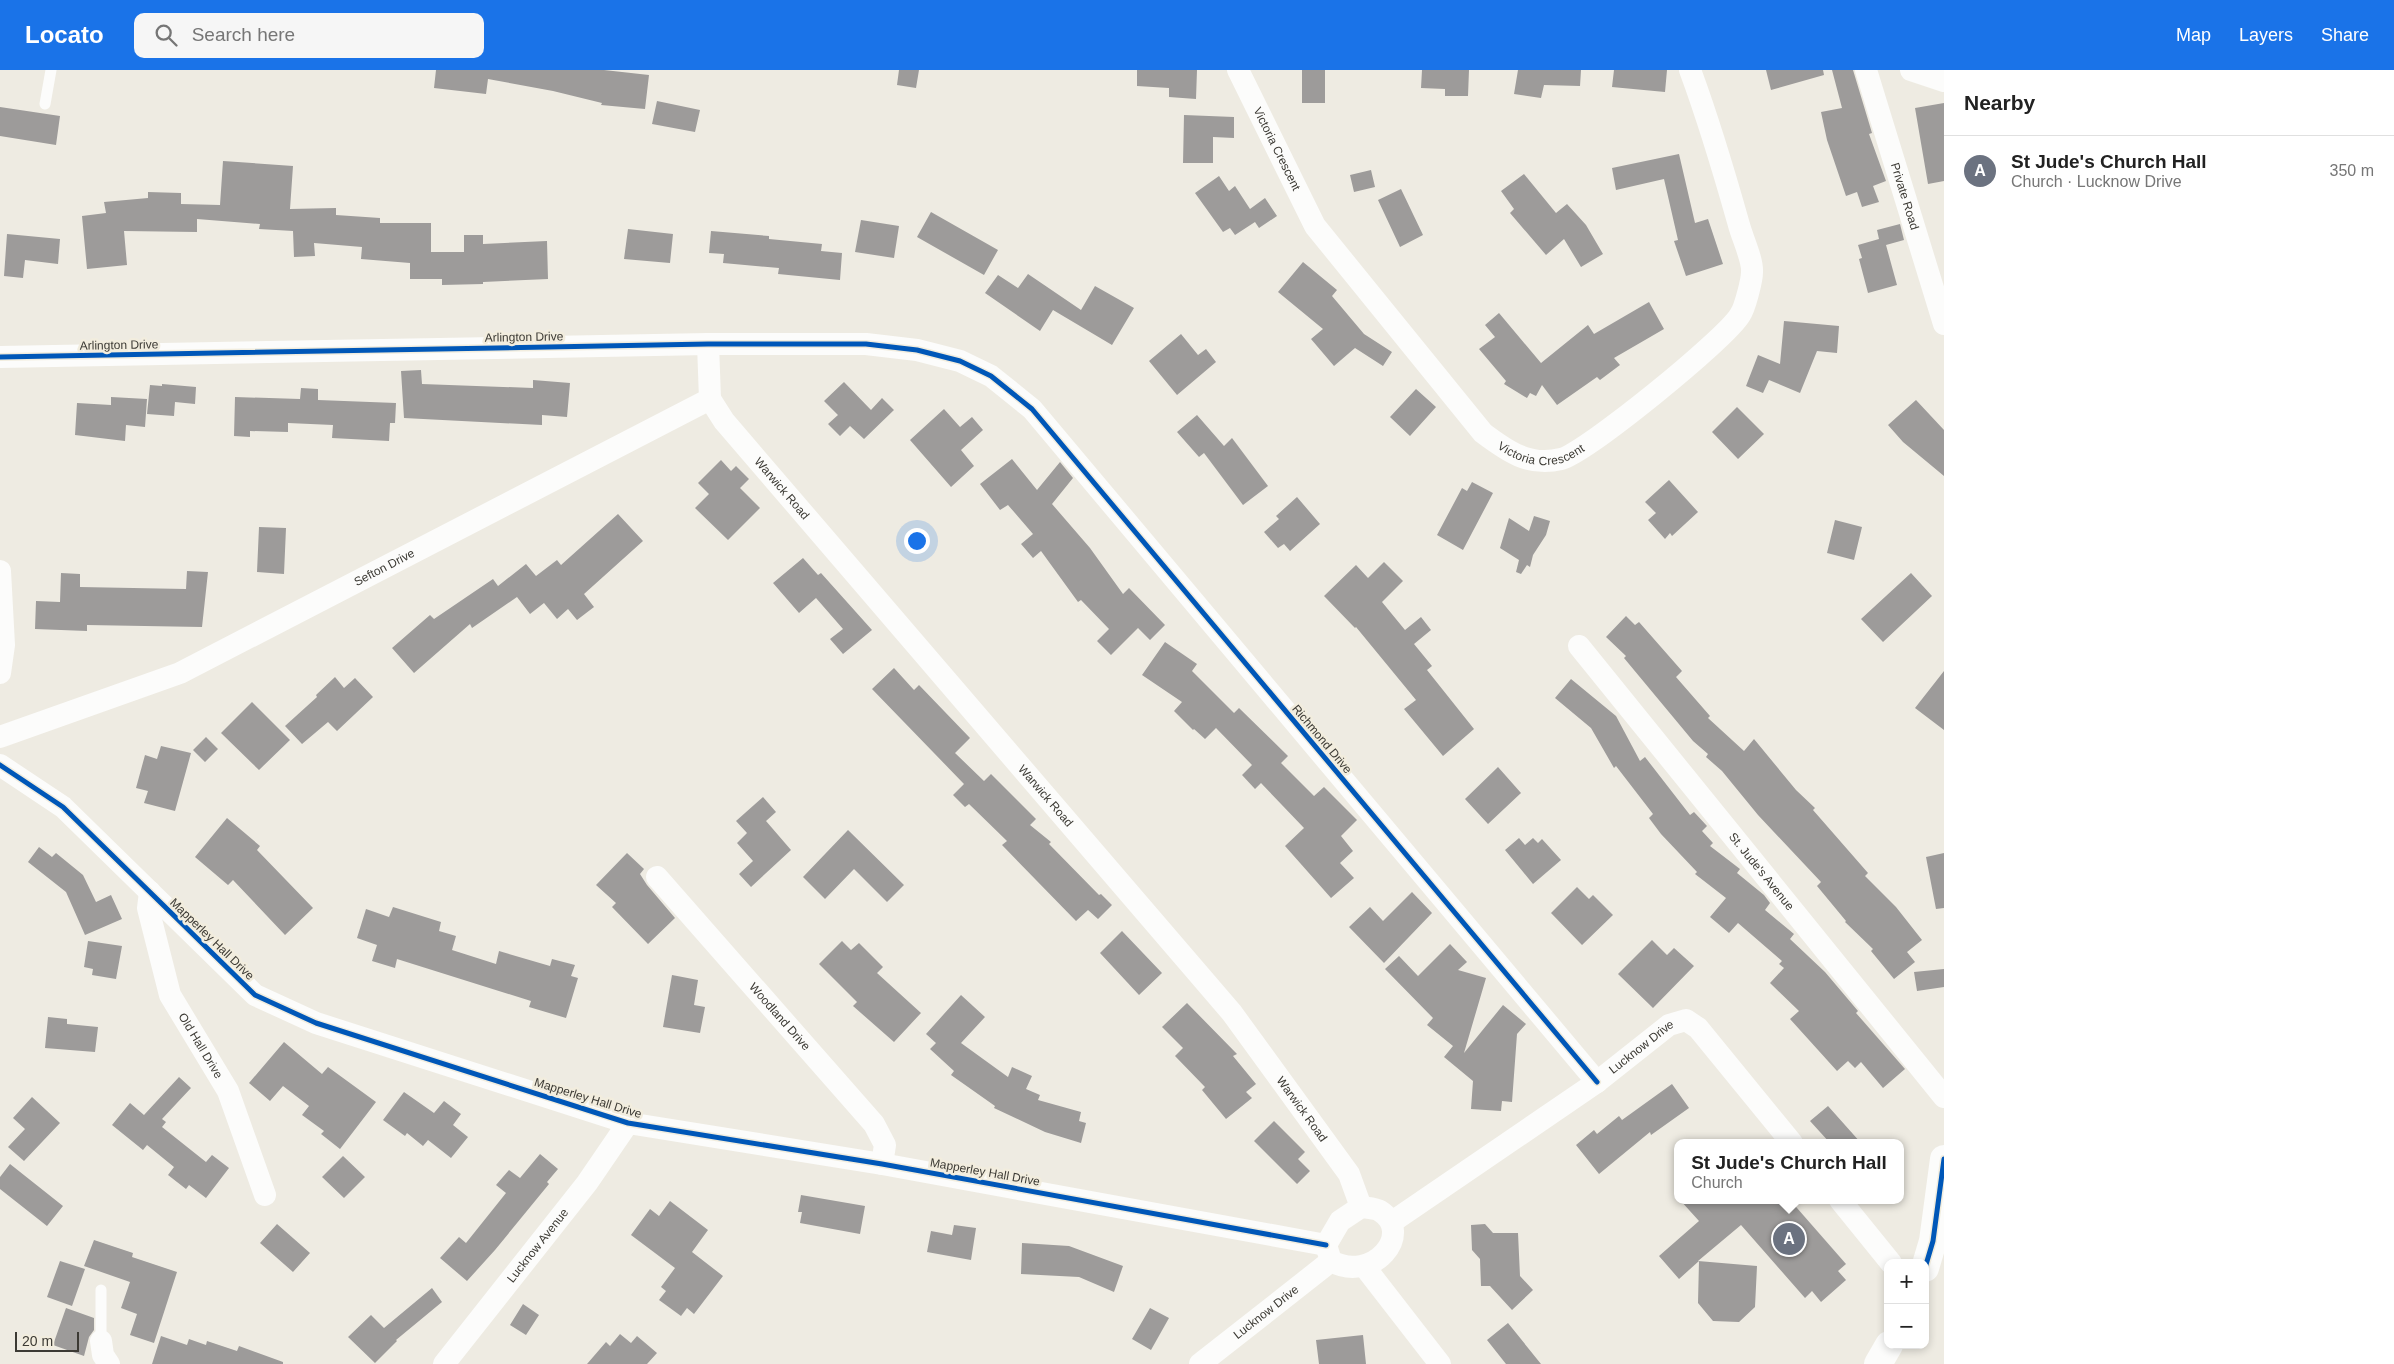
<!DOCTYPE html>
<meta charset="utf-8">
<style>
:root{--surface:#fff;--page:#f6f6f6;--text:#222;--muted:#767676;--line:#e0e0e0;--accent:#1a73e8}
body{margin:0;font-family:Helvetica,sans-serif;background:var(--page);color:var(--text)}
.controls{position:absolute;right:15px;bottom:15px;display:grid;overflow:hidden;border-radius:10px;box-shadow:0 2px 8px #0003}
.controls button{width:45px;height:45px;display:grid;place-items:center;padding:0;border:0;border-bottom:1px solid var(--line);background:var(--surface);color:var(--text);font:25px sans-serif}
.scale{position:absolute;left:15px;bottom:12px;width:64px;box-sizing:border-box;padding-left:5px;border:2px solid #3c3a34;border-top:0;font-size:14px;line-height:18px;white-space:nowrap;color:#3c3a34;-webkit-text-stroke:4px #f2edde;paint-order:stroke}
.you{position:absolute;left:916px;top:470px;width:18px;height:18px;margin:-12px;border:4px solid #fff;border-radius:50%;background:#1a73e8;box-shadow:0 0 0 8px #1a73e833}
.badge{display:grid;place-items:center;width:32px;height:32px;border-radius:50%;background:var(--accent);color:#fff;font-size:16px;font-weight:700}
.pin{position:absolute;translate:-50% -50%;border:2px solid #fff;box-shadow:0 1px 5px #0006}
.popup{position:absolute;left:1674px;top:1069px;width:230px;height:65px;box-sizing:border-box;display:grid;place-content:center;border-radius:10px;background:var(--surface);filter:drop-shadow(0 1px 4px #0005);font-size:16px;white-space:nowrap;color:var(--muted)}
.popup b{font-size:19px;color:var(--text)}
.popup::after{content:'';position:absolute;left:50%;top:100%;margin-left:-10px;border:10px solid transparent;border-top-color:var(--surface)}
.list{margin:0;padding:0;list-style:none}
h2{display:flex;justify-content:space-between;align-items:center;height:65px;margin:0;padding:0 20px;font-size:21px}
h2 small{font-size:16px;font-weight:400;color:var(--muted)}
.list li{display:grid;grid-template-columns:32px 1fr auto;gap:15px;align-items:center;box-sizing:border-box;height:70px;padding:0 20px;border-top:1px solid var(--line)}
.list b{display:block;font-size:19px;white-space:nowrap}
.list p{margin:0;font-size:16px;white-space:nowrap;color:var(--muted)}
.list em{font-size:16px;font-style:normal;color:var(--muted)}
.icon{flex:none;width:28px;height:28px;fill:none;stroke:currentColor;stroke-width:2;stroke-linecap:round;stroke-linejoin:round}
.map{position:relative;flex:none;width:1944px;height:1294px;overflow:hidden}
header{display:flex;align-items:center;gap:30px;box-sizing:border-box;height:70px;padding:0 25px;background:var(--accent);color:#fff}
header strong{font-size:24px}
nav{display:flex;gap:28px;margin-inline-start:auto;font-size:18px}
.search{width:350px;height:45px;background:var(--page);display:flex;align-items:center;gap:12px;box-sizing:border-box;padding:0 18px;border-radius:10px;color:var(--muted);font-size:19px}
main{display:flex}
aside{flex:1;background:var(--surface)}
.map>svg:first-child{display:block}
.building{fill:#9d9b9a}
.lines{fill:none;stroke-linecap:round;stroke-linejoin:round}
.lane{stroke:#fcfcfb;stroke-width:11}
.street{stroke:#fcfcfb;stroke-width:22}
.secondary{stroke:#fcfcfb;stroke-width:28}
.cycleway-casing{stroke:#f2edde;stroke-width:8}
.cycleway{stroke:#0057b8;stroke-width:5}
.labels{text-anchor:middle;stroke-width:5;stroke-linejoin:round;paint-order:stroke}
.street-label{font-size:12px;fill:#3c3a34;stroke:#f2edde}
</style>
<header>
<strong>Locato</strong>
<div class="search"><svg class="icon" aria-label="search" viewBox="0 0 24 24"><circle cx="10" cy="10" r="6"/><path d="M15 15l6 6"/></svg>Search here</div>
<nav><a>Map</a><a>Layers</a><a>Share</a></nav>
</header>
<main>
<div class="map">
<svg width="1944" height="1294" viewBox="0 0 1944 1294">
<rect width="100%" height="100%" fill="#eeebe2"/>
<path class="building" d="M436 0H604L649 5 645 39 601 35 602 33 553 21 488 9 486 24 434 18Z
M899 0H919L916 18 897 15Z
M1137 0H1197L1196 29 1169 27V18L1137 16Z
M1302 0H1325V33H1302Z
M1422 0H1469L1468 26H1445V19L1421 18Z
M1518 0H1581L1580 16 1544 15 1541 28 1514 24Z
M1614 0H1667L1665 22 1612 17Z
M1766 0H1823L1824 5 1771 20Z
M1832 0H1853L1872 63 1869 64 1886 111 1873 116 1879 132 1862 137 1857 122 1846 126 1827 70 1821 42 1842 38Z
M657 31 700 40 695 62 652 54Z
M1944 33V111L1928 114 1915 38Z
M0 37 60 46 56 75 0 66Z
M1184 45 1234 47V68L1213 67V93H1183Z
M1679 84 1695 153 1708 149 1723 194 1686 206 1674 171 1678 170 1664 109 1616 120 1612 98Z
M223 91 293 96 290 139 336 138V145L380 148V153H431V182H464V165H483V174L547 171 548 209 483 212V214L442 215V209H410V193L361 189 362 177 314 173 315 186 294 187 293 161 259 159 260 154 197 149V162L124 161 127 195 87 199 82 146 106 143 104 132 148 128V122L181 123V134L220 135Z
M1371 100 1375 117 1354 122 1350 105Z
M1524 104 1556 143 1567 134 1586 155 1603 184 1581 197 1564 169 1546 185 1510 143 1514 139 1501 121Z
M1219 106 1229 121 1235 116 1250 139 1265 128 1277 146 1259 158 1255 152 1235 165 1230 158 1223 162 1195 123Z
M1401 119 1423 165 1400 177 1378 130Z
M931 142 998 180 984 205 917 167Z
M861 150 899 156 894 188 855 182Z
M1900 154 1904 170 1886 175 1897 215 1868 223 1859 189 1862 188 1858 175 1879 169 1877 160Z
M628 159 673 164 670 193 624 189Z
M711 161 769 166V169L822 174 821 181 842 183 840 210 778 204 779 198 723 193 724 184 709 183Z
M7 164 60 169 58 194 25 190 23 208 4 206Z
M1303 192 1337 220 1332 226 1364 264 1392 282 1383 296 1355 278 1334 296 1311 269 1323 259 1278 222Z
M1028 204 1081 240 1095 216 1134 238 1112 275 1053 240 1040 261 985 223 998 205 1018 218Z
M1649 232 1664 259 1614 288 1620 295 1600 310 1597 307 1557 335 1542 315 1536 326 1530 323 1527 328 1504 314 1506 311 1479 279 1495 267 1485 255 1499 243 1541 293 1588 255 1594 264Z
M1784 251 1839 256 1837 283 1817 281 1800 323 1769 310 1763 323 1746 316 1758 285 1780 294Z
M1181 264 1198 285 1206 279 1216 292 1177 325 1149 291Z
M421 300 422 314 533 318V310L570 313 567 347 542 345V355L404 348 401 301Z
M844 312 871 340 882 328 894 340 864 369 850 356 840 366 828 354 838 345 824 331Z
M162 314 196 317 195 334 175 332 174 346 147 344 150 315 162 316Z
M301 318 318 319V330L396 333 395 353H390L389 371 332 368 333 355 288 353V362L250 361V367L234 366 235 327 300 329Z
M1416 319 1436 337 1410 366 1390 347Z
M111 327 147 329 145 357 126 355 125 371 75 365 77 333 111 335Z
M1916 330 1944 360V406L1903 372 1888 355Z
M1737 337 1764 364 1738 389 1712 362Z
M944 339 960 357 972 347 983 360 961 380 974 396 951 417 910 370Z
M1197 345 1224 376 1232 368 1268 416 1243 435 1204 383 1199 387 1177 362Z
M1012 389 1037 420 1060 392 1073 408 1052 434 1090 478 1123 524 1129 518 1165 555 1150 570 1138 558 1111 585 1097 571 1109 559 1081 530 1078 532 1041 481 1033 488 1021 474 1033 464 1008 435 1000 440 980 414Z
M721 390 731 401 736 396 749 409 740 418 760 438 728 470 695 438 709 424 698 413Z
M1669 410 1698 442 1672 466 1670 463 1665 469 1648 450 1656 443 1645 432Z
M1472 412 1493 423 1463 480 1437 465 1462 418 1467 421Z
M1297 427 1320 454 1290 481 1284 474 1278 478 1264 462 1279 449 1276 446Z
M618 444 643 471 584 524 594 537 577 550 568 539 557 549 544 533 530 544 517 527 472 558 470 554 414 603 392 578 430 545 434 549 493 509 498 516 526 494 536 506 557 490 561 495Z
M1534 446 1550 451 1546 465 1533 485 1530 497 1527 495 1521 504 1516 502 1519 490 1500 478 1509 448 1529 461Z
M1835 450 1862 457 1854 490 1827 483Z
M259 457 286 458 284 504 257 502Z
M803 488 818 505 821 503 872 560 843 584 830 569 843 559 816 528 799 543 773 513Z
M1384 492 1403 511 1382 532 1405 560 1421 547 1431 560 1414 574 1432 596 1427 600 1474 659 1443 686 1404 639 1416 630 1356 557 1355 558 1324 526 1356 495 1368 508Z
M187 501 208 502 202 557 87 555V561L35 559 36 531 60 532 61 503 80 504V517L186 519Z
M1911 503 1932 526 1883 572 1861 549Z
M1626 546 1635 555 1639 552 1682 601 1676 607 1710 646 1708 648 1744 681 1754 669 1796 720 1815 738 1813 740 1868 803 1865 806 1896 837 1922 870 1907 882 1915 892 1894 909 1871 881 1873 879 1845 852 1846 851 1817 816 1821 812 1758 745 1722 701 1706 687 1708 684 1693 671 1624 588 1626 586 1606 567Z
M1165 572 1197 594 1192 601 1234 643 1239 638 1288 686 1281 693 1314 726 1324 717 1357 750 1341 766 1353 781 1340 793 1354 808 1331 828 1285 776 1304 758 1261 713 1255 719 1242 705 1252 695 1216 658 1205 669 1194 659 1193 660 1174 641 1182 632 1142 605Z
M894 598 914 620 919 615 970 668 955 683 984 711 991 704 1036 749 1030 755 1051 772 1049 774 1099 825 1101 824 1112 835 1098 849 1088 840 1076 851 1002 775 1007 771 969 734 965 737 953 725 964 714 872 619Z
M1944 601V660L1915 638Z
M335 607 344 618 355 608 373 627 337 661 328 652 302 674 285 656 317 627 316 625Z
M1571 609 1616 646 1640 691 1645 687 1690 745 1694 742 1707 756 1702 761 1713 773 1710 776 1740 799 1737 803 1764 825 1770 833 1765 840 1794 864 1790 869 1825 902 1858 941 1856 943 1905 999 1883 1018 1861 992 1855 998 1848 991 1837 1001 1790 949 1799 941 1770 913 1784 898 1779 894 1782 891 1738 853 1729 863 1710 847 1726 828 1695 804 1697 802 1661 764 1649 748 1653 744 1616 696 1614 698 1591 658 1555 628Z
M252 632 290 670 259 700 221 663Z
M206 667 218 679 205 692 193 680Z
M161 676 191 683 175 741 144 733 148 721 136 718 145 685 157 689Z
M1498 697 1521 723 1488 754 1465 729Z
M763 727 776 742 766 751 791 780 751 817 739 804 753 791 737 773 747 763 736 751Z
M227 748 260 776 257 780 313 838 285 865 233 810 228 815 195 787Z
M848 760 904 815 887 832 854 799 825 829 803 807Z
M1519 768 1525 775 1533 768 1538 773 1542 769 1561 790 1533 814 1505 780Z
M39 777 52 787 56 783 83 805 96 832 111 825 122 849 85 865 66 822 28 792Z
M627 783 644 799 640 804 647 815 675 848 648 874 612 837 616 833 596 815Z
M1944 783V838L1936 839 1926 787Z
M1577 817 1589 829 1593 825 1613 845 1582 875 1551 843Z
M1412 822 1432 843 1384 893 1349 857 1370 837 1383 851Z
M393 837 441 852 439 861 456 866 452 880 496 894 499 881 550 896 552 889 575 895 571 906 578 908 566 948 529 937 531 931 397 889 395 898 372 891 377 875 357 868 366 839 389 847Z
M1122 861 1162 903 1139 925 1100 883Z
M1652 870 1667 885 1674 878 1694 896 1653 938 1618 904Z
M88 871 122 876 116 909 92 905 93 899 84 897Z
M842 871 851 880 859 873 883 897 877 903 921 943 894 972 853 936 857 932 819 894Z
M1450 874 1467 892 1458 900 1486 908 1464 983 1503 935 1526 954 1517 964 1512 1032 1502 1031 1501 1041 1471 1039 1473 1011 1444 987 1453 976 1427 955 1433 948 1385 899 1399 886 1418 906Z
M1944 899V917L1917 921 1914 902Z
M672 905 698 910 694 935 705 937 700 963 663 957Z
M961 925 985 947 961 973 1008 1007 1012 997 1032 1006 1026 1019 1040 1025 1038 1030 1081 1042 1079 1051 1086 1053 1081 1073 1045 1062 994 1038 995 1036 951 1005 954 1001 930 979 936 973 926 964Z
M1187 933 1237 984 1233 986 1256 1014 1246 1022 1252 1028 1226 1049 1202 1020 1205 1017 1175 986 1183 978 1162 957Z
M48 947 67 949V954L98 957 95 982 45 978Z
M284 972 322 1004 328 997 376 1032 340 1079 321 1064 324 1061 302 1045 309 1036 283 1016 270 1031 249 1013Z
M179 1007 191 1018 162 1049 166 1052 162 1057 206 1092 212 1085 229 1098 206 1128 189 1115 186 1119 168 1105 174 1097 147 1075 143 1080 112 1055 130 1033 144 1045Z
M1672 1014 1689 1038 1651 1065 1650 1062 1599 1104 1576 1075 1594 1060 1597 1064 1619 1046 1622 1050Z
M404 1022 434 1043 444 1031 461 1044 453 1055 468 1067 451 1088 428 1070 423 1076 407 1063 405 1066 383 1050Z
M32 1027 60 1053 24 1091 8 1077 25 1059 13 1048Z
M1828 1036 1861 1073H1830L1810 1051Z
M1274 1051 1305 1082 1298 1089 1310 1101 1297 1114 1254 1071Z
M540 1084 558 1099 547 1112 549 1114 495 1180 467 1211 440 1188 459 1167 466 1173 506 1123 496 1115 509 1100 520 1108Z
M343 1086 365 1107 344 1128 322 1107Z
M10 1094 63 1136 47 1156 0 1119V1107Z
M801 1125 865 1136 860 1164 800 1153 802 1142H798Z
M1680 1130H1790L1846 1194 1838 1201 1846 1210 1821 1232 1812 1221 1805 1228 1741 1155 1698 1191 1757 1196 1755 1237 1739 1252 1713 1251 1698 1233 1699 1191 1679 1209 1659 1186 1699 1151Z
M670 1131 708 1160 692 1182 723 1206 694 1244 687 1238 681 1246 659 1230 666 1221 661 1217 675 1198 631 1165 650 1139 659 1146Z
M277 1154 310 1183 293 1202 260 1173Z
M1485 1154 1493 1163H1518L1520 1206 1533 1220 1512 1240 1490 1216H1481L1480 1189 1472 1180 1471 1155Z
M954 1155 976 1158 971 1190 927 1182 931 1161 952 1165Z
M94 1170 133 1183 132 1187 177 1202 154 1273 130 1265 137 1244 121 1238 130 1212 84 1196Z
M1022 1173 1069 1176 1123 1196 1114 1222 1079 1207 1021 1204Z
M60 1191 85 1199 72 1236 47 1227Z
M432 1218 442 1232 396 1270 397 1271 375 1293 348 1267 371 1245 384 1258Z
M523 1234 539 1245 526 1265 510 1255Z
M66 1238 94 1248V1260L89 1267 84 1286 53 1275Z
M1150 1238 1169 1248 1151 1280 1132 1269Z
M1508 1253 1541 1294H1506L1487 1270Z
M620 1264 631 1273 637 1266 657 1283 647 1294H587L606 1272 610 1276Z
M1363 1265 1366 1294H1319L1316 1270Z
M161 1266 187 1275 189 1269 206 1275 207 1271 237 1281 239 1276 283 1292V1294H152Z"/>
<g class="lines">
<path class="lane" d="M45 34 51 0
M101 1271V1220"/>
<g class="street">
<path id="s1" d="M1238 0 1315 156 1483 363C1507 381 1529 397 1561 389 1587 382 1726 269 1740 245 1745 238 1752 210 1752 202 1753 190 1742 167 1739 155 1724 102 1709 51 1690 0"/>
<path id="s2" d="M1866 0 1944 254"/>
<path d="M1911 0 1944 11"/>
<path d="M0 287 708 274H866L917 280 960 291 991 306 1032 339 1597 1012"/>
<path id="s3" d="M710 329 724 351 1232 943 1349 1104 1361 1137"/>
<path d="M0 501 4 575 0 603"/>
<path id="s4" d="M1579 576 1944 1027"/>
<path id="s5" d="M0 667 180 603 710 329 708 274"/>
<path d="M0 695 63 737 255 925 316 953 628 1053 882 1094 1326 1175"/>
<path id="s6" d="M657 807 874 1054 885 1075 882 1094"/>
<path id="s7" d="M150 822 148 838 170 925 228 1021 265 1125"/>
<path d="M1840 1130 1891 1193"/>
<path d="M1361 1137C1367 1138 1375 1138 1380 1141 1415 1163 1373 1214 1331 1191L1326 1175 1340 1151Z"/>
<path id="s8" d="M1392 1152 1597 1012 1669 955 1686 950 1698 958 1792 1073"/>
<path d="M1364 1196 1440 1294"/>
<path d="M101 1271 103 1285 109 1294"/>
<path id="s9" d="M444 1294 587 1113 628 1053"/>
<path id="s10" d="M1200 1294 1331 1191"/>
</g>
<path class="secondary" d="M1925 1198 1933 1171 1944 1089
M1878 1294 1889 1275"/>
<defs>
<path id="cycleway" d="M0 287 708 274H866L917 280 960 291 991 306 1032 339 1597 1012
M0 695 63 737 255 925 316 953 628 1053 882 1094 1326 1175
M1925 1198 1933 1171 1944 1089"/>
</defs>
<use href="#cycleway" class="cycleway-casing"/>
<use href="#cycleway" class="cycleway"/>
</g>
<g class="labels">
<g class="street-label">
<text dy="4" stroke="none"><textPath href="#s1" startOffset="88">Victoria Crescent</textPath></text>
<text dy="4" stroke="none"><textPath href="#s2" startOffset="132">Private Road</textPath></text>
<text transform="translate(524 267) rotate(-1)" y="4">Arlington Drive</text>
<text transform="translate(119 275) rotate(-1)" y="4">Arlington Drive</text>
<text dy="4" stroke="none"><textPath href="#s1" startOffset="506">Victoria Crescent</textPath></text>
<text dy="4" stroke="none"><textPath href="#s3" startOffset="115">Warwick Road</textPath></text>
<text dy="4" stroke="none"><textPath href="#s5" startOffset="421">Sefton Drive</textPath></text>
<text transform="translate(1322 669) rotate(50)" y="4">Richmond Drive</text>
<text dy="4" stroke="none"><textPath href="#s3" startOffset="520">Warwick Road</textPath></text>
<text dy="4" stroke="none"><textPath href="#s4" startOffset="290">St. Jude's Avenue</textPath></text>
<text transform="translate(212 869) rotate(44)" y="4">Mapperley Hall Drive</text>
<text dy="4" stroke="none"><textPath href="#s6" startOffset="186">Woodland Drive</textPath></text>
<text dy="4" stroke="none"><textPath href="#s7" startOffset="165">Old Hall Drive</textPath></text>
<text dy="4" stroke="none"><textPath href="#s8" startOffset="305">Lucknow Drive</textPath></text>
<text transform="translate(588 1028) rotate(17)" y="4">Mapperley Hall Drive</text>
<text dy="4" stroke="none"><textPath href="#s3" startOffset="925">Warwick Road</textPath></text>
<text transform="translate(985 1102) rotate(10)" y="4">Mapperley Hall Drive</text>
<text dy="4" stroke="none"><textPath href="#s9" startOffset="151">Lucknow Avenue</textPath></text>
<text dy="4" stroke="none"><textPath href="#s10" startOffset="84">Lucknow Drive</textPath></text>
</g>
</g>
</svg>
<div class="controls">
<button>+</button>
<button>−</button>
</div>
<div class="scale">20 m</div>
<div class="you"></div>
<div class="pin badge" style="left:1789px;top:1169px;background:#6b7280">A</div>
<div class="popup"><b>St Jude's Church Hall</b>Church</div>
</div>
<aside>
<h2>Nearby<small></small></h2>
<ul class="list">
<li><span class="badge" style="background:#6b7280">A</span><div><b>St Jude's Church Hall</b><p>Church · Lucknow Drive</p></div><em>350 m</em></li>
</ul>
</aside>
</main>
